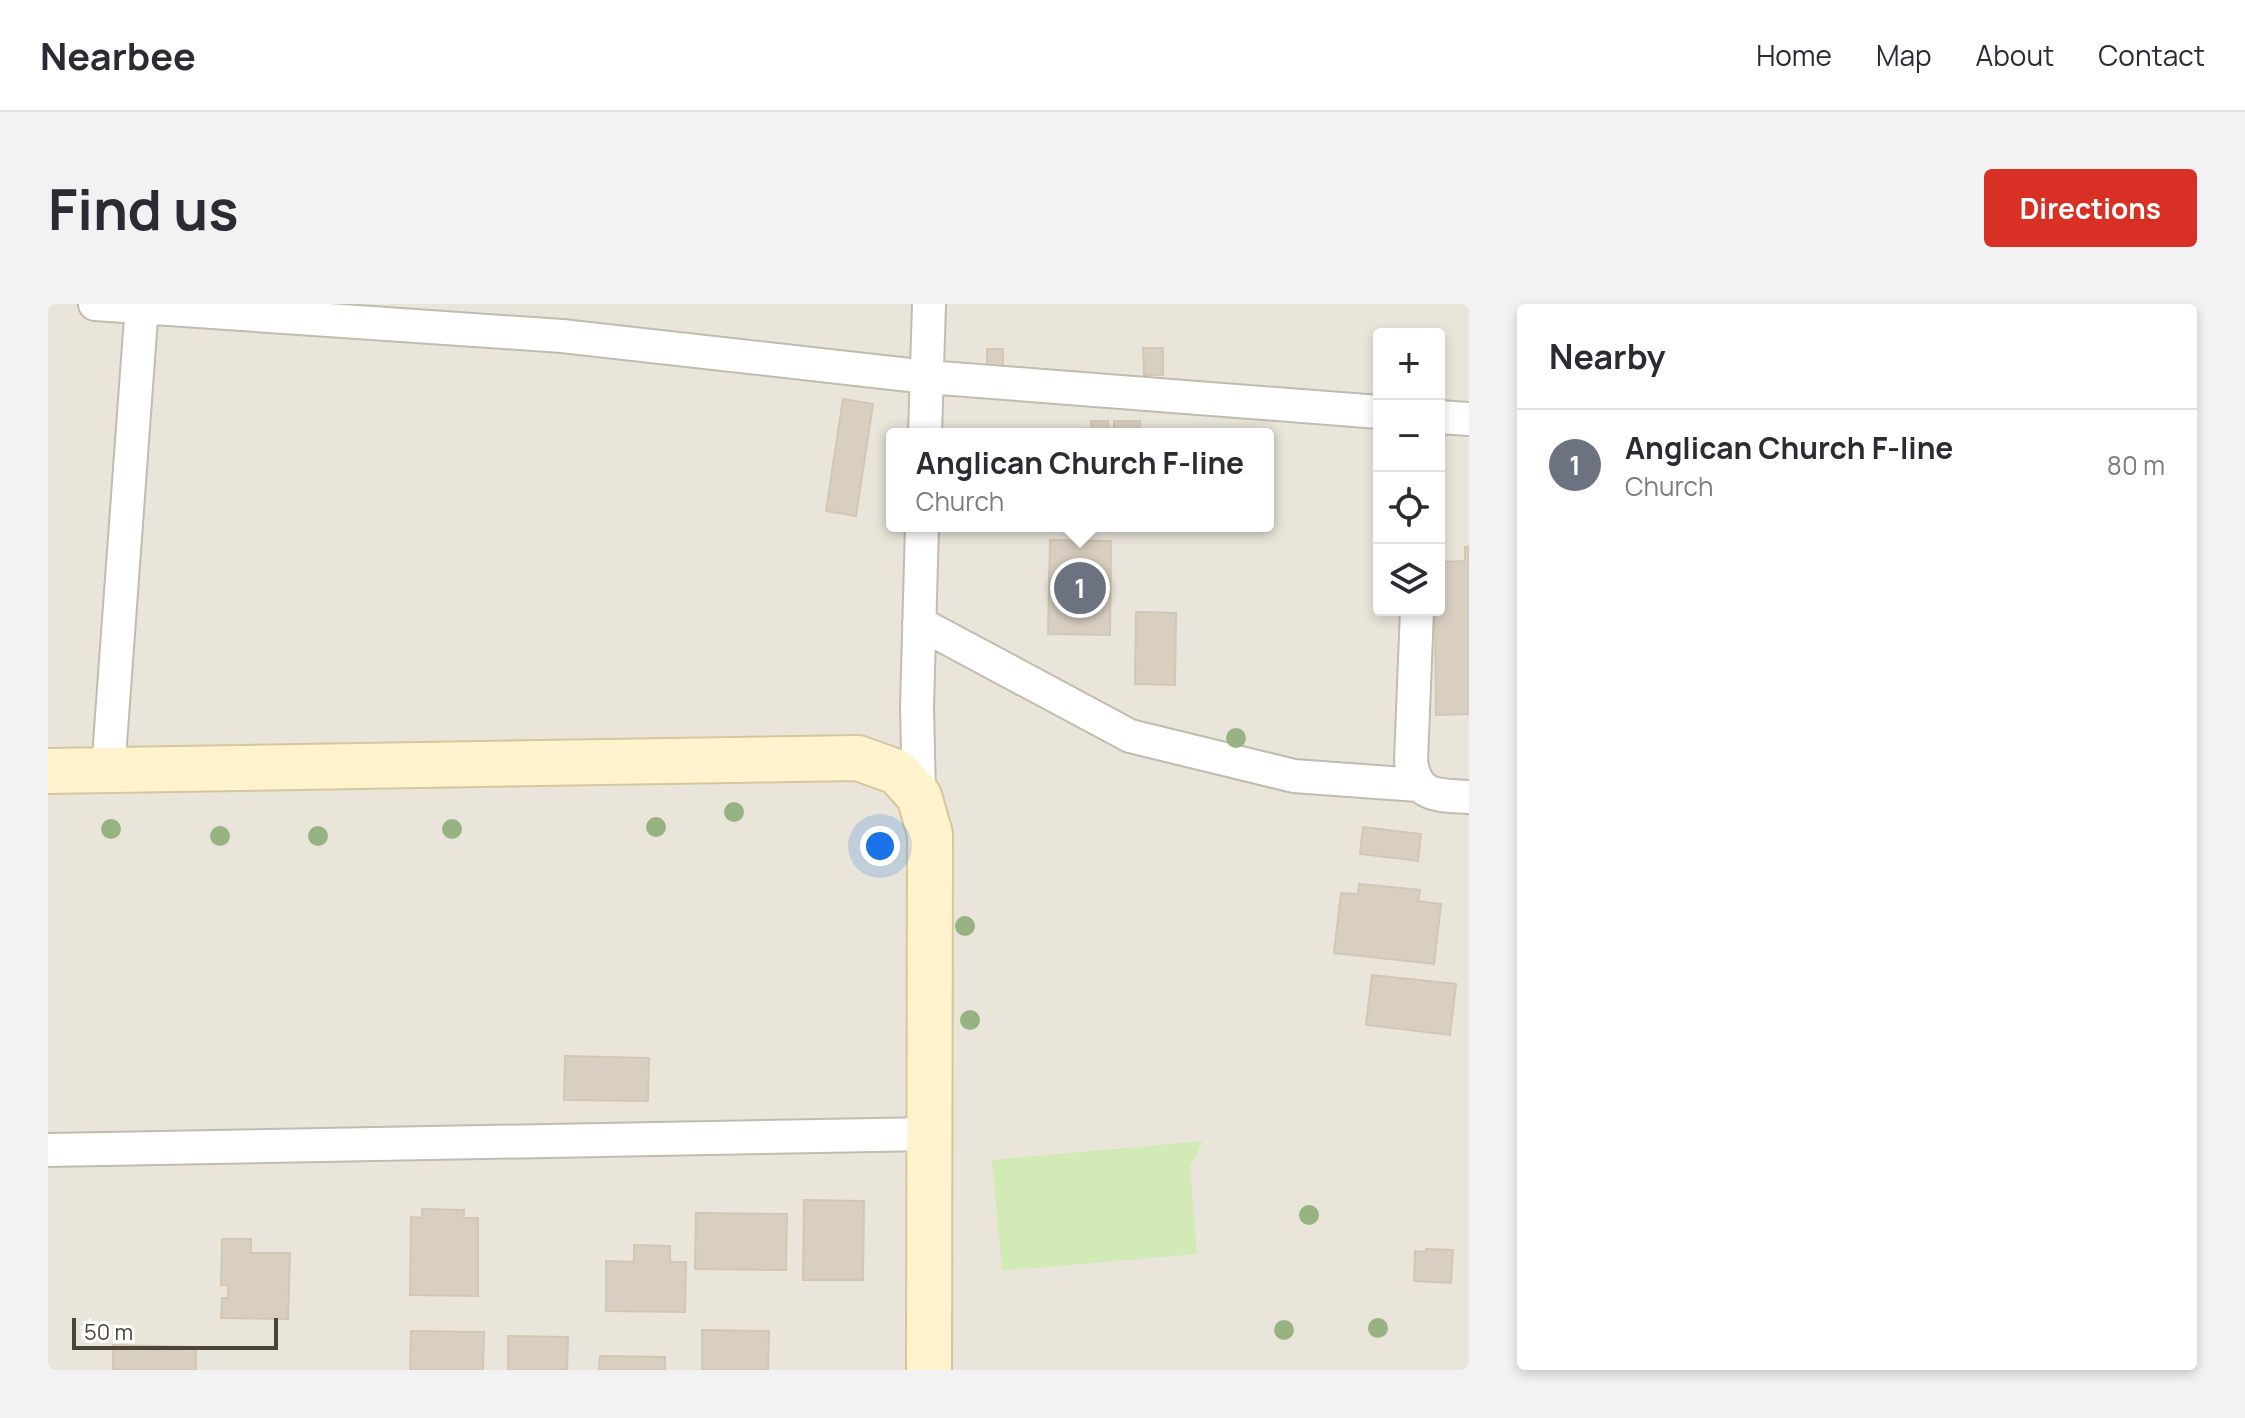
<!DOCTYPE html>
<meta charset="utf-8">
<style>
:root{--surface:#fff;--page:#f2f2f3;--text:#2b2b33;--muted:#7c7c81;--line:#e1e1e2;--accent:#d93025}
body{margin:0;font-family:Manrope,sans-serif;background:var(--page);color:var(--text)}
.controls{position:absolute;right:24px;top:24px;display:grid;overflow:hidden;border-radius:8px;box-shadow:0 4px 12px #0003}
.controls button{width:72px;height:72px;display:grid;place-items:center;padding:0;border:0;border-bottom:2px solid var(--line);background:var(--surface);color:var(--text);font:40px sans-serif}
.scale{position:absolute;left:24px;bottom:20px;width:206px;box-sizing:border-box;padding-left:8px;border:4px solid #4b4439;border-top:0;font-size:22px;line-height:28px;white-space:nowrap;color:#4b4439;-webkit-text-stroke:6px #fff;paint-order:stroke}
.you{position:absolute;left:832px;top:542px;width:28px;height:28px;margin:-20px;border:6px solid #fff;border-radius:50%;background:#1a73e8;box-shadow:0 0 0 12px #1a73e833}
.badge{display:grid;place-items:center;width:52px;height:52px;border-radius:50%;background:var(--accent);color:#fff;font-size:26px;font-weight:700}
.pin{position:absolute;translate:-50% -50%;border:4px solid #fff;box-shadow:0 2px 8px #0006}
.popup{position:absolute;left:838px;top:124px;width:388px;height:104px;box-sizing:border-box;display:grid;place-content:center;border-radius:8px;background:var(--surface);filter:drop-shadow(0 2px 6px #0005);font-size:26px;white-space:nowrap;color:var(--muted)}
.popup b{font-size:30px;color:var(--text)}
.popup::after{content:'';position:absolute;left:50%;top:100%;margin-left:-16px;border:16px solid transparent;border-top-color:var(--surface)}
.list{margin:0;padding:0;list-style:none}
h2{display:flex;justify-content:space-between;align-items:center;height:104px;margin:0;padding:0 32px;font-size:34px}
h2 small{font-size:26px;font-weight:400;color:var(--muted)}
.list li{display:grid;grid-template-columns:52px 1fr auto;gap:24px;align-items:center;box-sizing:border-box;height:112px;padding:0 32px;border-top:2px solid var(--line)}
.list b{display:block;font-size:30px;white-space:nowrap}
.list p{margin:0;font-size:26px;white-space:nowrap;color:var(--muted)}
.list em{font-size:26px;font-style:normal;color:var(--muted)}
.icon{flex:none;width:44px;height:44px;fill:none;stroke:currentColor;stroke-width:2;stroke-linecap:round;stroke-linejoin:round}
.map{position:relative;flex:none;width:1421px;height:1066px;overflow:hidden;border-radius:8px}
header{display:flex;align-items:center;gap:48px;box-sizing:border-box;height:112px;padding:0 40px;background:var(--surface);border-bottom:2px solid var(--line)}
header strong{font-size:38px}
nav{display:flex;gap:44px;margin-inline-start:auto;font-size:28px}
.intro{display:flex;align-items:center;justify-content:space-between;box-sizing:border-box;height:192px;padding:0 48px}
h1{margin:0;font-size:56px}
.button{padding:20px 36px;border-radius:8px;background:var(--accent);color:#fff;font-size:28px;font-weight:700}
main{display:flex;gap:48px;padding:0 48px}
aside{flex:1;background:var(--surface);border-radius:8px;box-shadow:0 4px 12px #0003}
.map>svg:first-child{display:block}
.residential{fill:#eae5da;fill-rule:evenodd}
.green{fill:#d2eab5}
.building{fill:#d8cfc1;stroke:#d3c7b4;stroke-width:2}
.lines{fill:none;stroke-linecap:round;stroke-linejoin:round}
.street-casing{stroke:#c2bbae;stroke-width:36}
.secondary-casing{stroke:#d6c79b;stroke-width:48}
.street{stroke:#fff;stroke-width:32}
.secondary{stroke:#fff3cd;stroke-width:44}
.tree{fill:#97b381}
</style>
<header>
<strong>Nearbee</strong>
<nav><a>Home</a><a>Map</a><a>About</a><a>Contact</a></nav>
</header>
<div class="intro"><h1>Find us</h1><a class="button">Directions</a></div>
<main>
<div class="map">
<svg width="1421" height="1066" viewBox="0 0 1421 1066">
<rect width="100%" height="100%" fill="#f6f3ec"/>
<path class="residential" d="M0 0H1421V1066H0ZM1331 30H1391V306H1331ZM844 130H1220V222H844Z"/>
<path class="green" d="M1155 837 1142 863 1149 950 954 967 944 856Z"/>
<path class="building" d="M1095 44H1115V71H1096Z
M939 45H955V75H939Z
M795 95 825 100 808 212 778 207Z
M1043 117H1060L1061 130H1044Z
M1066 117H1092L1091 130H1066Z
M1034 125 1035 130H1006Z
M1002 236 1063 237 1062 331 1000 330Z
M1417 243H1421V410L1388 411 1387 306H1391V258L1417 257Z
M1088 308 1128 309 1127 381 1087 380Z
M1315 523 1373 530 1370 557 1312 550Z
M1311 580 1372 586 1370 597 1393 600 1386 660 1286 649 1293 589 1310 590Z
M1324 671 1408 680 1402 731 1318 721Z
M517 752 601 754 600 797 516 796Z
M756 896 816 897 815 976H755Z
M374 905 416 906V914H430V992L362 991 363 913 374 914Z
M648 909 739 910 738 966 647 965Z
M174 935H203V949H242L240 1015 173 1014 174 994H180V981H173Z
M586 941 622 942V958H638L637 1008 558 1007V957L586 958Z
M1378 945 1405 946 1403 979 1366 977 1367 947 1378 948Z
M654 1026 721 1027 720 1066H654Z
M363 1027 436 1028 435 1066H362Z
M460 1032 520 1033 519 1066H460Z
M65 1041 148 1043V1066H65Z
M552 1052 617 1053V1066H551Z"/>
<g class="lines">
<defs>
<path id="street" d="M47 0 514 32 879 73 1331 108
M1391 113 1421 115
M877 130 881 0
M1369 306 1363 457C1368 494 1390 491 1421 493
M871 319 1082 432 1246 472 1370 481
M60 467 94 0
M871 492 869 403 874 222
M0 846 882 830"/>
<path id="secondary" d="M0 467 810 454 849 468 871 492 882 530 881 1066"/>
</defs>
<use href="#street" class="street-casing"/>
<use href="#secondary" class="secondary-casing"/>
<use href="#street" class="street"/>
<use href="#secondary" class="secondary"/>
</g>
<g class="tree">
<circle cx="1188" cy="434" r="10"/>
<circle cx="686" cy="508" r="10"/>
<circle cx="608" cy="523" r="10"/>
<circle cx="63" cy="525" r="10"/>
<circle cx="404" cy="525" r="10"/>
<circle cx="172" cy="532" r="10"/>
<circle cx="270" cy="532" r="10"/>
<circle cx="917" cy="622" r="10"/>
<circle cx="922" cy="716" r="10"/>
<circle cx="1261" cy="911" r="10"/>
<circle cx="1330" cy="1024" r="10"/>
<circle cx="1236" cy="1026" r="10"/>
</g>
</svg>
<div class="controls">
<button>+</button>
<button>−</button>
<button><svg class="icon" aria-label="locate" viewBox="0 0 24 24"><circle cx="12" cy="12" r="6"/><path d="M12 2v4M12 18v4M2 12h4M18 12h4"/></svg></button>
<button><svg class="icon" aria-label="layers" viewBox="0 0 24 24"><path d="M12 4l9 5-9 5-9-5zM3 14l9 5 9-5"/></svg></button>
</div>
<div class="scale">50 m</div>
<div class="you"></div>
<div class="pin badge" style="left:1032px;top:284px;background:#6b7280">1</div>
<div class="popup"><b>Anglican Church F-line</b>Church</div>
</div>
<aside>
<h2>Nearby<small></small></h2>
<ul class="list">
<li><span class="badge" style="background:#6b7280">1</span><div><b>Anglican Church F-line</b><p>Church</p></div><em>80 m</em></li>
</ul>
</aside>
</main>
